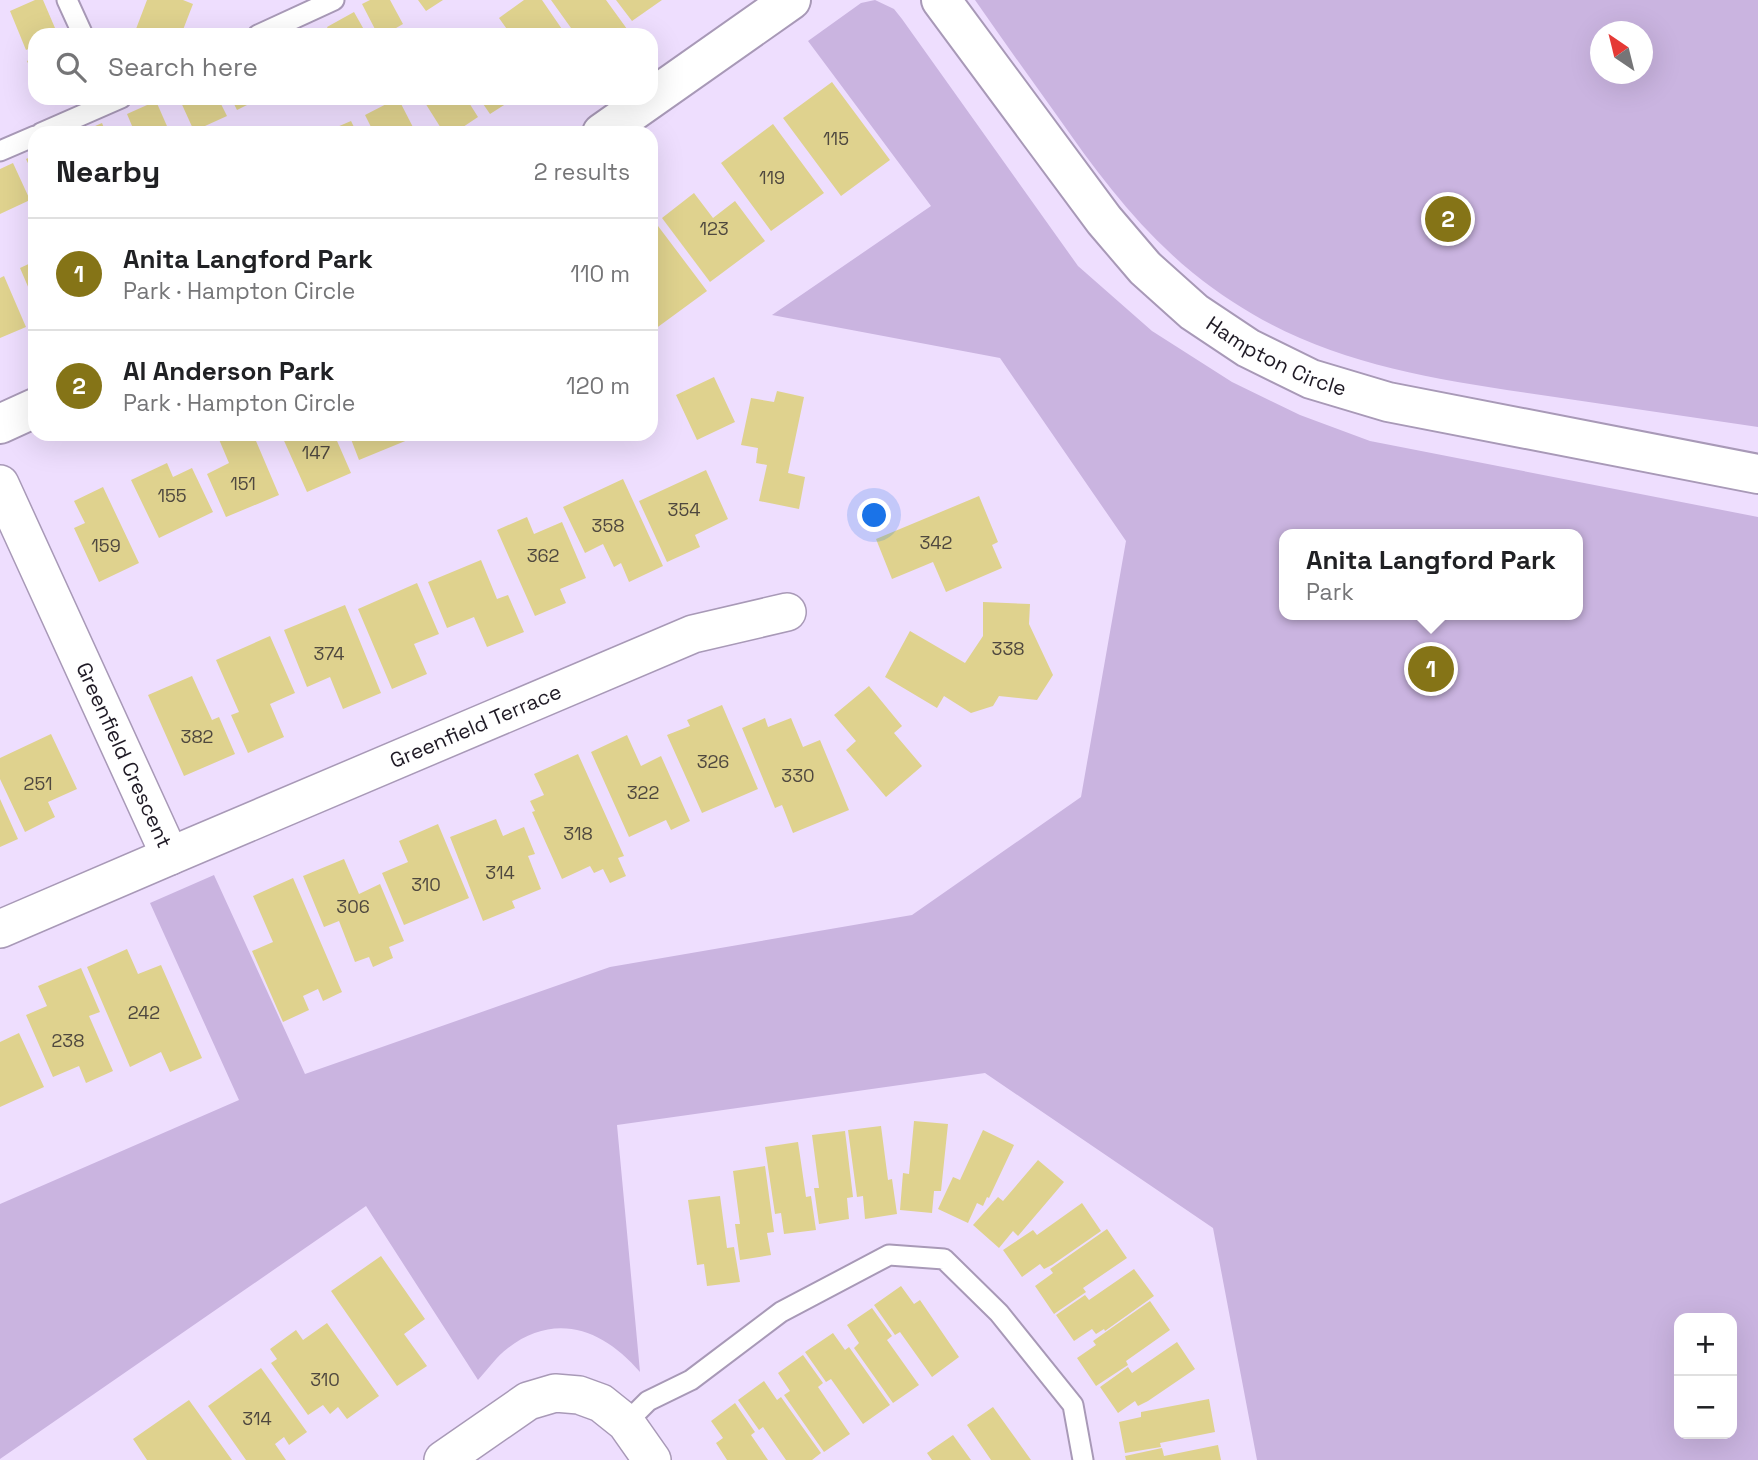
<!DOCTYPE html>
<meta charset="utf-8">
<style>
:root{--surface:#fff;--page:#f2f2f2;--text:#202124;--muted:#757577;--line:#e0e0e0;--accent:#857417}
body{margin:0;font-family:"Space Grotesk",sans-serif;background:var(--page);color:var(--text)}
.controls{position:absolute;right:21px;bottom:21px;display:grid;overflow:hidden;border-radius:14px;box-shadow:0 7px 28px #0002}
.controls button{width:63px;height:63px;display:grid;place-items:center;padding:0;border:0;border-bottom:2px solid var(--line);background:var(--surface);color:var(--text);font:35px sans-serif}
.compass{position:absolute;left:1590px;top:21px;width:63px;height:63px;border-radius:50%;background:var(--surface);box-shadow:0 7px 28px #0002;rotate:325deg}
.you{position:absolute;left:875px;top:516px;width:24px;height:24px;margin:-18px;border:5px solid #fff;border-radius:50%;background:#1a73e8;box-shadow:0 0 0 10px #1a73e833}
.badge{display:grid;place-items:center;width:46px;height:46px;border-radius:50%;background:var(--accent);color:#fff;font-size:23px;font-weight:700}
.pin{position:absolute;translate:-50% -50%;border:4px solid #fff;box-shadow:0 2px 7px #0006}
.popup{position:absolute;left:1279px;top:529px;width:304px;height:91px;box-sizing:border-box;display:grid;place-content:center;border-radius:14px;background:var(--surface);filter:drop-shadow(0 2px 5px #0005);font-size:23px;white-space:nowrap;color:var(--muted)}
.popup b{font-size:26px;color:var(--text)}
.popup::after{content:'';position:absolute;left:50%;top:100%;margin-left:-14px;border:14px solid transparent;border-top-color:var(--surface)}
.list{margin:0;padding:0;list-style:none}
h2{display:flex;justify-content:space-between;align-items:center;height:91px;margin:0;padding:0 28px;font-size:30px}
h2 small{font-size:23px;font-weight:400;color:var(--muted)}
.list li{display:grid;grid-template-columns:46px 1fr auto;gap:21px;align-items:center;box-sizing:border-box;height:112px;padding:0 28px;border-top:2px solid var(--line)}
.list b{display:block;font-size:26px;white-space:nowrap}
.list p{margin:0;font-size:23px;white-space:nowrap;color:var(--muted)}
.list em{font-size:23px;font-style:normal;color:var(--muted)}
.icon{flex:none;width:38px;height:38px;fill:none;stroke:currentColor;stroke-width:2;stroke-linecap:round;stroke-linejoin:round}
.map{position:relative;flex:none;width:1758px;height:1460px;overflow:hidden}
.search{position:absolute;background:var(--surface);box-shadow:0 7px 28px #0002;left:28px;top:28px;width:630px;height:77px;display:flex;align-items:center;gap:18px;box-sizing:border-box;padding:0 24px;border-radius:21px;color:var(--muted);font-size:26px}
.panel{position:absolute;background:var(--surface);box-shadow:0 7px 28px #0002;left:28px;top:126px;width:630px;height:315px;border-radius:21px}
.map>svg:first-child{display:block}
.green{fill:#cab4e0;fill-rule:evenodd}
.building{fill:#dfd28e}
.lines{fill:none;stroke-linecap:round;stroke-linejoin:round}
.lane-casing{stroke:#a899b7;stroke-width:23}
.street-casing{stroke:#a899b7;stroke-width:40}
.secondary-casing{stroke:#a899b7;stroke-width:42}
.lane{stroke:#fff;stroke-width:19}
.street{stroke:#fff;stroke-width:37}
.secondary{stroke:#fff;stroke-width:38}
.labels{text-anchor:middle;stroke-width:7;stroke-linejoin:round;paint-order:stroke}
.number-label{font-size:18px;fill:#4f483f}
.street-label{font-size:21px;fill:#1f1a25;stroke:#fff}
</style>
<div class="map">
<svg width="1758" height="1460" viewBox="0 0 1758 1460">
<rect width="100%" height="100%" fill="#eedefe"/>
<path class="green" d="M875 0 894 9 902 19 1078 266 1152 331 1232 382 1300 415 1370 441 1758 517V1460H1257L1213 1228 985 1073 617 1125 640 1372C604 1330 556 1311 508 1348 497 1356 488 1369 478 1380L366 1206 0 1459V1204L239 1100 150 903 214 875 305 1074 610 967 912 915 1081 797 1126 541 1000 358 772 315 931 206 808 41 861 3ZM1284 534H1578V615H1284ZM1679 1318H1732V1434H1679Z
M975 0H1758V427C1688 417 1618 406 1548 396 1414 376 1302 361 1193 273 1139 229 1097 173 1058 117 1030 78 1002 39 975 0ZM1600 32H1642V74H1600Z"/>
<path class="building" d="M35 0H43L58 35H35V46L26 50 10 11Z
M147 0H183L193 4 181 35H151L136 29Z
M370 0H390L403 24 384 35H378L362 4Z
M418 0H443L426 11Z
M524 0H542L566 35H511L499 18Z
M551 0H606L627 29 618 35H576Z
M616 0H662L632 21Z
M354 12 367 35H331L327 27Z
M35 57V79L27 61Z
M832 82 890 160 841 196 783 118Z
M179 98H218L227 116 194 131Z
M231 98H261L237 110Z
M398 98 416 133H374L365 115Z
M422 98H466L478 117 463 127 467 133H444Z
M479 98H515L490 114Z
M156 101 170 133H135L127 114Z
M351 121 357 133H323Z
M102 123 106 133H79Z
M773 124 824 193 771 231 721 163Z
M35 155V178L26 159Z
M13 163 30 200 0 214V169Z
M694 193 713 218 735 201 765 241 710 282 662 218Z
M658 226 707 291 651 332V232Z
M35 261V303L20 268Z
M4 276 26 327 0 338V278Z
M714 377 735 422 697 440 676 395Z
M777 391 804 397 788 473 805 477 799 509 759 501 767 465 756 463 758 448 741 445 751 398 774 402Z
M224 434H253L279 495 226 517 207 474 229 463 218 437Z
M281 434H334L351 473 307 492Z
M349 434H414L415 437 359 460Z
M167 463 173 477 192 468 213 512 159 538 131 480Z
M706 470 728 519 695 535 700 547 667 562 639 501Z
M623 479 663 566 629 582 621 563 614 567 603 544 585 553 563 507Z
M103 487 139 563 99 582 74 528 85 523 74 501Z
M979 496 998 542 992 545 1002 568 946 592 933 562 892 579 876 539Z
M527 517 534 534 562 522 586 578 560 589 566 603 535 616 497 530Z
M481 560 497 599 508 595 524 632 487 647 474 617 447 628 428 582Z
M417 583 439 634 414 644 427 674 392 689 358 609Z
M983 602 1030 604 1029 624 1053 675 1037 700 999 696 993 706 971 713 944 696 937 708 885 677 910 631 965 663 983 636Z
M345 605 381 693 343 709 330 677 307 687 284 630Z
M270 636 295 693 270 704 284 737 248 753 231 715 239 712 216 660Z
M192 676 212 720 219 717 235 754 184 776 148 695Z
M869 686 902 726 894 733 922 766 886 797 846 750 856 741 834 715Z
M722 705 758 789 702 813 667 735 690 726 687 720Z
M765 718 768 727 791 718 803 747 820 740 849 810 793 833 782 805 775 808 742 728Z
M51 734 77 789 48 802 55 817 25 832 0 779V758Z
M627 735 641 766 661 756 690 821 671 830 666 820 629 837 591 752Z
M578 754 624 856 618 858 626 876 610 883 603 869 594 873 590 866 562 879 532 812 535 811 530 801 544 795 534 774Z
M0 799 18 839 0 847Z
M496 819 503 836 524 827 535 854 528 856 541 889 512 901 515 908 483 921 450 837Z
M438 824 469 898 404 925 382 873 408 862 399 841Z
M344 859 359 894 380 884 404 941 389 947 393 958 373 967 369 957 355 962 339 921 324 927 303 876Z
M293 878 342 992 323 1001 318 989 303 996 309 1010 283 1022 252 951 273 942 253 896Z
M127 949 138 974 161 965 202 1058 170 1072 161 1052 130 1067 87 967Z
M81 968 100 1012 89 1016 113 1071 86 1083 79 1066 53 1077 26 1015 47 1006 38 986Z
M19 1033 44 1087 0 1107V1042Z
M914 1121 948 1124 941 1191H934L932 1213 900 1210 903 1173 909 1174Z
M881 1126 888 1180 892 1179 897 1214 865 1219 863 1196 857 1197 848 1130Z
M983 1130 1014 1145 989 1198 987 1197 983 1206 977 1203 968 1223 938 1209 953 1177 960 1180Z
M845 1131 853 1197 847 1198 849 1219 819 1224 814 1188H819L812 1135Z
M798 1142 806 1197 811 1196 816 1230 784 1234 781 1213 775 1214 765 1147Z
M1038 1160 1064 1182 1018 1236 1013 1231 999 1248 973 1225 998 1197 1003 1201Z
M765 1166 774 1232 767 1233 771 1255 740 1260 735 1224H740L733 1171Z
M720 1196 727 1248 734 1247 740 1282 707 1286 704 1264 697 1265 688 1200Z
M1082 1203 1101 1231 1052 1265 1044 1269 1040 1264 1022 1277 1003 1250 1033 1230 1037 1235Z
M1107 1229 1127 1258 1083 1288 1086 1292 1054 1314 1035 1286 1053 1273 1050 1269Z
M381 1256 425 1319 404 1334 427 1366 397 1386 331 1291Z
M1134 1269 1154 1296 1105 1331 1104 1329 1096 1334 1092 1329 1074 1341 1056 1315 1085 1295 1089 1300Z
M901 1286 914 1304 920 1300 959 1357 932 1377 900 1332 895 1335 874 1305Z
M1150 1301 1170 1330 1126 1361 1128 1365 1096 1386 1077 1358 1096 1345 1093 1341Z
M872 1308 892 1336 887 1340 919 1385 893 1403 854 1348 859 1343 847 1325Z
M327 1323 379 1396 347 1419 338 1407 330 1414 323 1405 308 1415 271 1363 277 1359 270 1349 296 1330 303 1340Z
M833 1333 845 1350 849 1347 890 1405 863 1424 831 1379 826 1382 805 1352Z
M1177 1342 1195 1369 1148 1401 1138 1406 1135 1401 1118 1413 1100 1387 1128 1367 1132 1373Z
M803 1355 823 1383 818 1387 850 1434 824 1452 784 1395 790 1391 778 1373Z
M261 1368 307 1432 289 1445 284 1437 275 1444 286 1460H246L208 1406Z
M764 1381 777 1400 781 1397 821 1453 812 1460H786L763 1427 759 1430 738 1400Z
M1209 1399 1215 1432 1160 1443 1161 1447 1125 1453 1119 1422 1141 1417V1412Z
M189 1400 232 1460H147L133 1439Z
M735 1403 755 1432 751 1435 768 1460H727L716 1443 723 1438 711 1421Z
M993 1407 1031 1460H991L967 1425Z
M953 1435 971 1460H932L927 1453Z
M1218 1445 1221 1460H1126L1125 1456 1162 1448 1164 1456Z"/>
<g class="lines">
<defs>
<path id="lane" d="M67 0 83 35
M258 35 334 0
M41 133 121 98
M0 151 35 136
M626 1423 648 1401 691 1380 781 1312 889 1255 944 1259 999 1313 1073 1405 1083 1460"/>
<g id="street">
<path id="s1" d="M0 484 170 856 0 929"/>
<path id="s2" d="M170 856 693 634 787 612"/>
<path d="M443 1460 528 1401 555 1393 579 1395 601 1403 626 1423 652 1460"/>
</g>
<g id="secondary">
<path id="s3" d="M941 0 1104 220 1145 268 1194 312 1248 348 1311 379 1388 402 1758 474"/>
<path d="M602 133 791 0"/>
<path d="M0 424 35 408"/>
</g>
</defs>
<use href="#lane" class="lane-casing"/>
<use href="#street" class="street-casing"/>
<use href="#secondary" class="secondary-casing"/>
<use href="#lane" class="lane"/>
<use href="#street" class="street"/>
<use href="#secondary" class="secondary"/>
</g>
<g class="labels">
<g class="number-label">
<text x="836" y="145">115</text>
<text x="772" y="184">119</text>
<text x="714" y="235">123</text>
<text x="316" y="459">147</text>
<text x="243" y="490">151</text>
<text x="172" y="502">155</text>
<text x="684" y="516">354</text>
<text x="608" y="532">358</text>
<text x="936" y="549">342</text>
<text x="106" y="552">159</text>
<text x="543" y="562">362</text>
<text x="1008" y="655">338</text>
<text x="329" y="660">374</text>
<text x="197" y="743">382</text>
<text x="713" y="768">326</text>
<text x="798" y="782">330</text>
<text x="38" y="790">251</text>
<text x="643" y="799">322</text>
<text x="578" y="840">318</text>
<text x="500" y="879">314</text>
<text x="426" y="891">310</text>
<text x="353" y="913">306</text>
<text x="144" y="1019">242</text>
<text x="68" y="1047">238</text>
<text x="325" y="1386">310</text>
<text x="257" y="1425">314</text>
</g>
<g class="street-label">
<text dy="7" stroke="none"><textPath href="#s3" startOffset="497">Hampton Circle</textPath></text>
<text dy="7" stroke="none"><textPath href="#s2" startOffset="332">Greenfield Terrace</textPath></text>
<text dy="7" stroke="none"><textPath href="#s1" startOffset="298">Greenfield Crescent</textPath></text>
</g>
</g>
</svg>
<div class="controls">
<button>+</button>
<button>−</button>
</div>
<svg class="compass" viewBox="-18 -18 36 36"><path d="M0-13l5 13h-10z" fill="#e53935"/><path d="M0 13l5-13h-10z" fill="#757577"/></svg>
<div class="you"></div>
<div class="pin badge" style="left:1431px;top:669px">1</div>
<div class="popup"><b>Anita Langford Park</b>Park</div>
<div class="pin badge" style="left:1448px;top:219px">2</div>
<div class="search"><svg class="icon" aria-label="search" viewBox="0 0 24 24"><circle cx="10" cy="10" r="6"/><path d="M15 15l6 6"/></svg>Search here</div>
<section class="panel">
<h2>Nearby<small>2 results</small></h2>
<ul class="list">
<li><span class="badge">1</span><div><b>Anita Langford Park</b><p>Park · Hampton Circle</p></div><em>110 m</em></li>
<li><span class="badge">2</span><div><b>Al Anderson Park</b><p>Park · Hampton Circle</p></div><em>120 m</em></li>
</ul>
</section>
</div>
